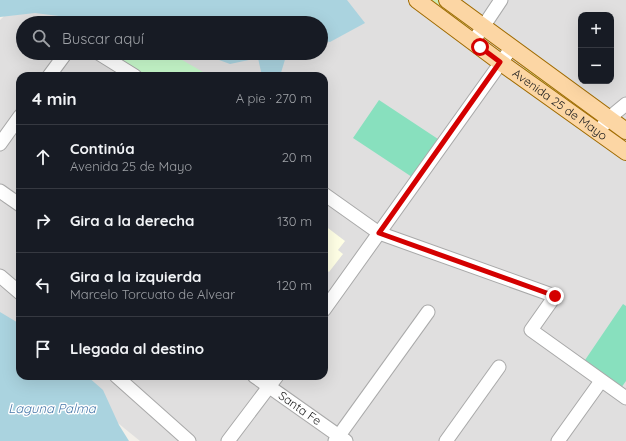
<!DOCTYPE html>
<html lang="es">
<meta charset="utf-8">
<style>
:root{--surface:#171b24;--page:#20242c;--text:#f1f3f6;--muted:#9ea1a6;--line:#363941}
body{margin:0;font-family:Quicksand,sans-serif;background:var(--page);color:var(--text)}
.controls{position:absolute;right:12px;top:12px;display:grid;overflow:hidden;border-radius:8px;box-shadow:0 4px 16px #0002}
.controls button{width:36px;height:36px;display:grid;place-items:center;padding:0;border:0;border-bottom:1px solid var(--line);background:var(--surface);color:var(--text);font:20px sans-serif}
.stop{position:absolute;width:12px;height:12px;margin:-9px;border:3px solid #d40000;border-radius:50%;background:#fff}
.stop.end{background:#d40000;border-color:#fff;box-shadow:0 1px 4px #0008}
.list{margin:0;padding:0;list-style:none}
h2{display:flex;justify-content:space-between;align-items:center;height:52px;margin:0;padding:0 16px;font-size:17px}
h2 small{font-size:13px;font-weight:400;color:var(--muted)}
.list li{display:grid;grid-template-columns:26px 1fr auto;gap:12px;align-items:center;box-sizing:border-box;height:64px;padding:0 16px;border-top:1px solid var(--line)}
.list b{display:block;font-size:15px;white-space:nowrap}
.list p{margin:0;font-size:13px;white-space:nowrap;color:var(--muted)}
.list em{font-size:13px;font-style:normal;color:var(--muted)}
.icon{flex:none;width:22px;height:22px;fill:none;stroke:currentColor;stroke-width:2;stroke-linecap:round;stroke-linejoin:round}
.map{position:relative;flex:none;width:626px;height:441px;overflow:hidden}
.search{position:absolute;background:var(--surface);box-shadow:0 4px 16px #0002;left:16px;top:16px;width:312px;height:44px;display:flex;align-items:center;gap:10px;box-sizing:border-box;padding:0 14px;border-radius:22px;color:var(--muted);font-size:15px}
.panel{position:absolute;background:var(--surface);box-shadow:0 4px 16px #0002;left:16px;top:72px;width:312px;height:308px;border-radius:12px}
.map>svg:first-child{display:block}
.residential{fill:#e0dfdf;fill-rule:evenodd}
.education{fill:#ffffe5}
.grass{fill:#cdebb0}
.park{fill:#c8facc}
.pitch{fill:#88e0be}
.water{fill:#aad3df}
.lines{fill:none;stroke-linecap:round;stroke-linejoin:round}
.minor-casing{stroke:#a9a9a9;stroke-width:15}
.major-casing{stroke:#a06b00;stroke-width:18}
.minor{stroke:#fff;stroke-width:13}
.major{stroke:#fcd6a4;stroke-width:16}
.route{stroke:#d40000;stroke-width:5}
.labels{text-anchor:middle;stroke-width:3;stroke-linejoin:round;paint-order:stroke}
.street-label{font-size:12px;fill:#222;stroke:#fff}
.water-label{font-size:13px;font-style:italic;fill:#4a7aab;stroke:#fff}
</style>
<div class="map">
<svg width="626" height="441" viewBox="0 0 626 441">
<rect width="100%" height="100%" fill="#f2efe9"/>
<path class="residential" d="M21 0H626V441H140L60 376H324V76H20V344L0 328V20ZM581 15H611V81H581ZM23 23H321V53H23Z"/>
<path class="education" d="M324 225 345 241 338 250 343 254 329 272 324 268Z"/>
<path class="grass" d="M426 0H440L471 22 466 29Z
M525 67 591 114 587 119 522 71Z"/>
<path class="park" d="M109 53H170L210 76H148Z"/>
<path class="pitch" d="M379 100 438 139 412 177 353 138Z
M623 304 626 306V381L621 388 583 363Z"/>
<path class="water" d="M0 0H347L365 23 330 42 321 40V23H115L35 13 0 17Z
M200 53H287L280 76H262L258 58 230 64Z
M0 312 20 324V376H87L103 390 119 425 129 441H0Z"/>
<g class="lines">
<defs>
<g id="minor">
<path d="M473 42 501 0"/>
<path d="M98 53 135 76"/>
<path d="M49 76 66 53"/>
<path d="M598 132 609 118 626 104"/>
<path d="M0 144 20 116"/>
<path d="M0 191 20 205"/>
<path d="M324 194 379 233 555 296 531 330 626 398"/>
<path d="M0 276 20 293"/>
<path d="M324 310 512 47"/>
<path d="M116 376 189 441"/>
<path id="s1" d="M254 376 346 441"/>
<path d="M228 441 277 376"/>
<path d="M335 441 428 312"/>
<path d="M446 441 499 367"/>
<path d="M558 441 601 381"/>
</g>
<g id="major">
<path id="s2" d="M417 0 500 62 626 152"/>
<path d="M447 0 626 131"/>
</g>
</defs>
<use href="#minor" class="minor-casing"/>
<use href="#major" class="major-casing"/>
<use href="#minor" class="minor"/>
<use href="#major" class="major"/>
</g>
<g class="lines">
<path class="route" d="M480 47 500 62 379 233 555 296"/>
</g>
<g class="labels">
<g class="street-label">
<text dy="4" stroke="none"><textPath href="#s2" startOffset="177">Avenida 25 de Mayo</textPath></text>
<text dy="4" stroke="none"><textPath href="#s1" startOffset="56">Santa Fe</textPath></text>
</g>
<g class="water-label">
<text x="52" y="413">Laguna Palma</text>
</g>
</g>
</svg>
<div class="controls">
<button>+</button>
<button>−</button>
</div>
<div class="stop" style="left:480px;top:47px"></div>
<div class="stop end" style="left:555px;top:296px"></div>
<div class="search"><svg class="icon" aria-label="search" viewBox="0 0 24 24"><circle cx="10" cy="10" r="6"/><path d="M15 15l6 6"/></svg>Buscar aquí</div>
<section class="panel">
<h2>4 min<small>A pie · 270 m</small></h2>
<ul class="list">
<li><svg class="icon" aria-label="ahead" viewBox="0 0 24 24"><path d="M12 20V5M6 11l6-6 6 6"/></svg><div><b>Continúa</b><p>Avenida 25 de Mayo</p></div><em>20 m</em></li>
<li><svg class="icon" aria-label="right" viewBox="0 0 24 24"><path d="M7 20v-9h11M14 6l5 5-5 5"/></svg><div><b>Gira a la derecha</b></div><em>130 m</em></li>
<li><svg class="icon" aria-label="left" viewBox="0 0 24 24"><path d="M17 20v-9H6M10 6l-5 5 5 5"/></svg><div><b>Gira a la izquierda</b><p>Marcelo Torcuato de Alvear</p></div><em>120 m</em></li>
<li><svg class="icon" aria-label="arrive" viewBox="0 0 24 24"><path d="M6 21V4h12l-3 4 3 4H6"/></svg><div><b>Llegada al destino</b></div></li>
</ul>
</section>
</div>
